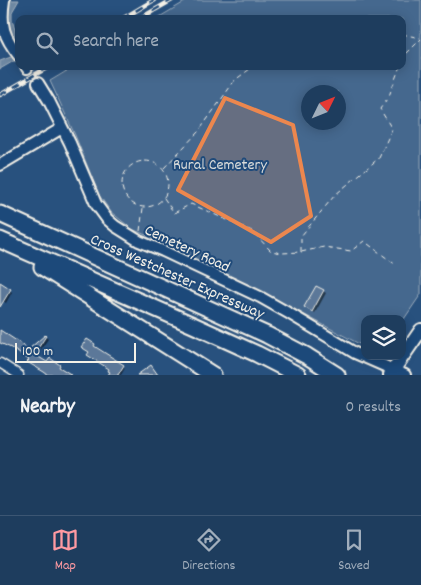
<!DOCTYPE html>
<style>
:root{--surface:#1e3d5e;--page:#2b4867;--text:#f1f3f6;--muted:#a1aebc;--line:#3c5673;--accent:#ff9aa2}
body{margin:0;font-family:Dekko,sans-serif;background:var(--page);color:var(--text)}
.controls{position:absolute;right:15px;bottom:15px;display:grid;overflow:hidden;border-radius:10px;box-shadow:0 2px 12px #0003}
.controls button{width:45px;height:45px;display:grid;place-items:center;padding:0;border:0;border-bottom:1px solid var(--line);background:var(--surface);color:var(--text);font:25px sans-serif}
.compass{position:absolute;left:301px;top:85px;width:45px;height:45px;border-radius:50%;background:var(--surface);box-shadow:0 2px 12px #0003;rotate:47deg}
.scale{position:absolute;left:15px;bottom:12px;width:121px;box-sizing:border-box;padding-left:5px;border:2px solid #f4f1e8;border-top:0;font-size:14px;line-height:18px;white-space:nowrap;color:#f4f1e8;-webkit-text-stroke:4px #1f4a7a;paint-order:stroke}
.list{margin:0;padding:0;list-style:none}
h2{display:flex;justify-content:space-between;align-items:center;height:65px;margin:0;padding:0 20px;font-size:21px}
h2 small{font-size:16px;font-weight:400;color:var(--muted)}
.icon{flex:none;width:28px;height:28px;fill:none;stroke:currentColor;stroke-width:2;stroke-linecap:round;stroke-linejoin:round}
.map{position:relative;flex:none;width:421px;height:375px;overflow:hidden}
.search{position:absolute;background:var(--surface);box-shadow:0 2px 12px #0003;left:15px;right:15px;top:15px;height:55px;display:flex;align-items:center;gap:12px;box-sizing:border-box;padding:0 18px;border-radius:10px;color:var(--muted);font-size:19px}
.sheet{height:140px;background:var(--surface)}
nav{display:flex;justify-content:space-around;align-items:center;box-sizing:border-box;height:70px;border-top:1px solid var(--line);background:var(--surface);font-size:14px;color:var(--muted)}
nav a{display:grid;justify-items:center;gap:2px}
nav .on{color:var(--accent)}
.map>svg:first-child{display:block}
.green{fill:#45688e;stroke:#9cacbb;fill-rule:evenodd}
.water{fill:#6e88a2;stroke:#a4b2be}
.shadow{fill:#0007}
.building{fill:#5b7899;stroke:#f4f1e8}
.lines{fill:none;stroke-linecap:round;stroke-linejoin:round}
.tertiary-tunnel{stroke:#47698e;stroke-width:10;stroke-dasharray:10 5;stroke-linecap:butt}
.minor-casing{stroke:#f4f1e8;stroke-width:11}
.tertiary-casing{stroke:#f4f1e8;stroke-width:14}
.primary-casing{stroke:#f4f1e8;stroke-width:16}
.motorway-casing{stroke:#f4f1e8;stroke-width:19}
.path{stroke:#f4f1e8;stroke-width:1;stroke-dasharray:5 4;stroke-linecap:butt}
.minor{stroke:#1f4a7a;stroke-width:8}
.tertiary{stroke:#1f4a7a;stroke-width:10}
.primary{stroke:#1f4a7a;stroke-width:12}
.motorway{stroke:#1f4a7a;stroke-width:15}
.rail-casing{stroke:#f4f1e8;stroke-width:4.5}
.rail{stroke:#1f4a7a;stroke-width:2.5;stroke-dasharray:8;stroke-linecap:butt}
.marked{fill:#ec874e;fill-opacity:0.2;stroke:#ec874e;stroke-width:4;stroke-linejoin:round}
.labels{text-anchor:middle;stroke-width:4;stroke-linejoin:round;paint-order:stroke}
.park-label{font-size:16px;fill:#dadcda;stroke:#1f4a7a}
.street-label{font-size:16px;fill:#f4f1e8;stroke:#1f4a7a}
</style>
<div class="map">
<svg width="421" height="375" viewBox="0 0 421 375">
<rect width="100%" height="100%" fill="#28517e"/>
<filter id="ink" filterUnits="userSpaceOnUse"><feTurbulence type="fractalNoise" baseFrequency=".02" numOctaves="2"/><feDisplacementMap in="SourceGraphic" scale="10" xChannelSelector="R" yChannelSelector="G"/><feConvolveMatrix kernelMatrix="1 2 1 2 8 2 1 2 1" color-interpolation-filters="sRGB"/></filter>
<g filter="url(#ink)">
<path class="green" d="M188 0H421V294L402 322V319H365V347L260 291 169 245 132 229 111 212 99 195 75 135 50 81 75 66H402V19H156ZM308 92H338V122H308Z"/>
<path class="water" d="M10 0H19L12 12V19L14 27 19 38V58L0 69V61L11 57 19 48C10 29 5 21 10 0Z"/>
<path class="shadow" d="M2 285 12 292 6 303 0 299V288Z
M317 287 326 293 315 313 308 309Z
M0 333 29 350 45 336 48 339 37 355 39 357 38 358 48 363 50 360 60 366 62 368 60 370 69 375H49L30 360 0 342Z
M87 341 94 345 96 348V349L125 368 121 375H117L91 357Z"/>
<path class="building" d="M0 282 11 289 0 307Z
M316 286 324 290 312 312 304 307Z
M0 330 29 349 45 335 46 336 35 353 37 354V356L47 362 50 358 60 365 59 367 72 375H48L44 372 27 362 29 360 11 348 0 343Z
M87 339 95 344 94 346 124 365 118 375H108L110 372 108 371 109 369 87 355 89 352 81 347Z
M151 365 158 375H137Z"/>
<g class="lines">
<path class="tertiary-tunnel" d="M27 68 38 83"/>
<defs>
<path id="minor" d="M0 363 19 375"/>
<path id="tertiary" d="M4 0C0 26 4 37 19 56
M26 66 27 68
M38 83 49 101 70 143 96 204 107 219 115 226 139 241 163 251 260 297 290 314 355 353 405 375
M0 165 62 128"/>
<path id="primary" d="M390 375 421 330"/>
<path id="motorway" d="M0 214 267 335 307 356 337 375
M0 240 193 325 257 354 298 375
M42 267 213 375"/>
</defs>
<use href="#minor" class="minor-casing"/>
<use href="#tertiary" class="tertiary-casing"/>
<use href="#primary" class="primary-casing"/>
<use href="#motorway" class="motorway-casing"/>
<path class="path" d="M402 34 420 38
M402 61 404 56 421 39
M122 184a23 23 0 1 1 46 0a23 23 0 1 1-46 0Z
M164 168 199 131 235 80 254 66
M164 198 174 213 191 204 252 231 271 251 282 253 301 252 324 247 351 251 364 241 396 265
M140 231 143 208
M301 252V236L335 195 379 158 392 129 380 109 389 96 400 66"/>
<use href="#minor" class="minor"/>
<use href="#tertiary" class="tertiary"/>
<use href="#primary" class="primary"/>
<use href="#motorway" class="motorway"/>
<defs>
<path id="rail" d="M122 19 154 0
M139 19 172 0
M0 95 50 66"/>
</defs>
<use href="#rail" class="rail-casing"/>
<use href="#rail" class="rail"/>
</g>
</g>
<path class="marked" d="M225 98 293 125 311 216 271 242 178 190Z"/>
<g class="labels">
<g class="park-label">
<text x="220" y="169">Rural Cemetery</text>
</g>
<g class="street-label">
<text transform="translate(188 247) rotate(25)" y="6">Cemetery Road</text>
<text transform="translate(178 275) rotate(24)" y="6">Cross Westchester Expressway</text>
</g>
</g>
</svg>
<div class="controls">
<button><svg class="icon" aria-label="layers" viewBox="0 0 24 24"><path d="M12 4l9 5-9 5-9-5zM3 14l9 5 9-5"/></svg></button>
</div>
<svg class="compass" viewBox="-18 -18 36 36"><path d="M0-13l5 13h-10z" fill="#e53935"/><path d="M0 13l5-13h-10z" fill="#a1aebc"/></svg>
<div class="scale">100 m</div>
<div class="search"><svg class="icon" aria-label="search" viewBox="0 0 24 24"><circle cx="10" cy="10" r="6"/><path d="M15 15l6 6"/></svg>Search here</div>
</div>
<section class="sheet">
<h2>Nearby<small>0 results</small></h2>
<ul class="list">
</ul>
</section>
<nav>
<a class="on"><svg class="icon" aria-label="map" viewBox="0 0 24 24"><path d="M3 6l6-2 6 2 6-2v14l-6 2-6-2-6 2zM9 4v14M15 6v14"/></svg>Map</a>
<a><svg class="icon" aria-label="directions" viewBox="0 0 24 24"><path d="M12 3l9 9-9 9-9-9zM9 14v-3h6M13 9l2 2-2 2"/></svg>Directions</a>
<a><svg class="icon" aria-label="saved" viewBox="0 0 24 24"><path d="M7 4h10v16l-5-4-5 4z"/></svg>Saved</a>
</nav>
